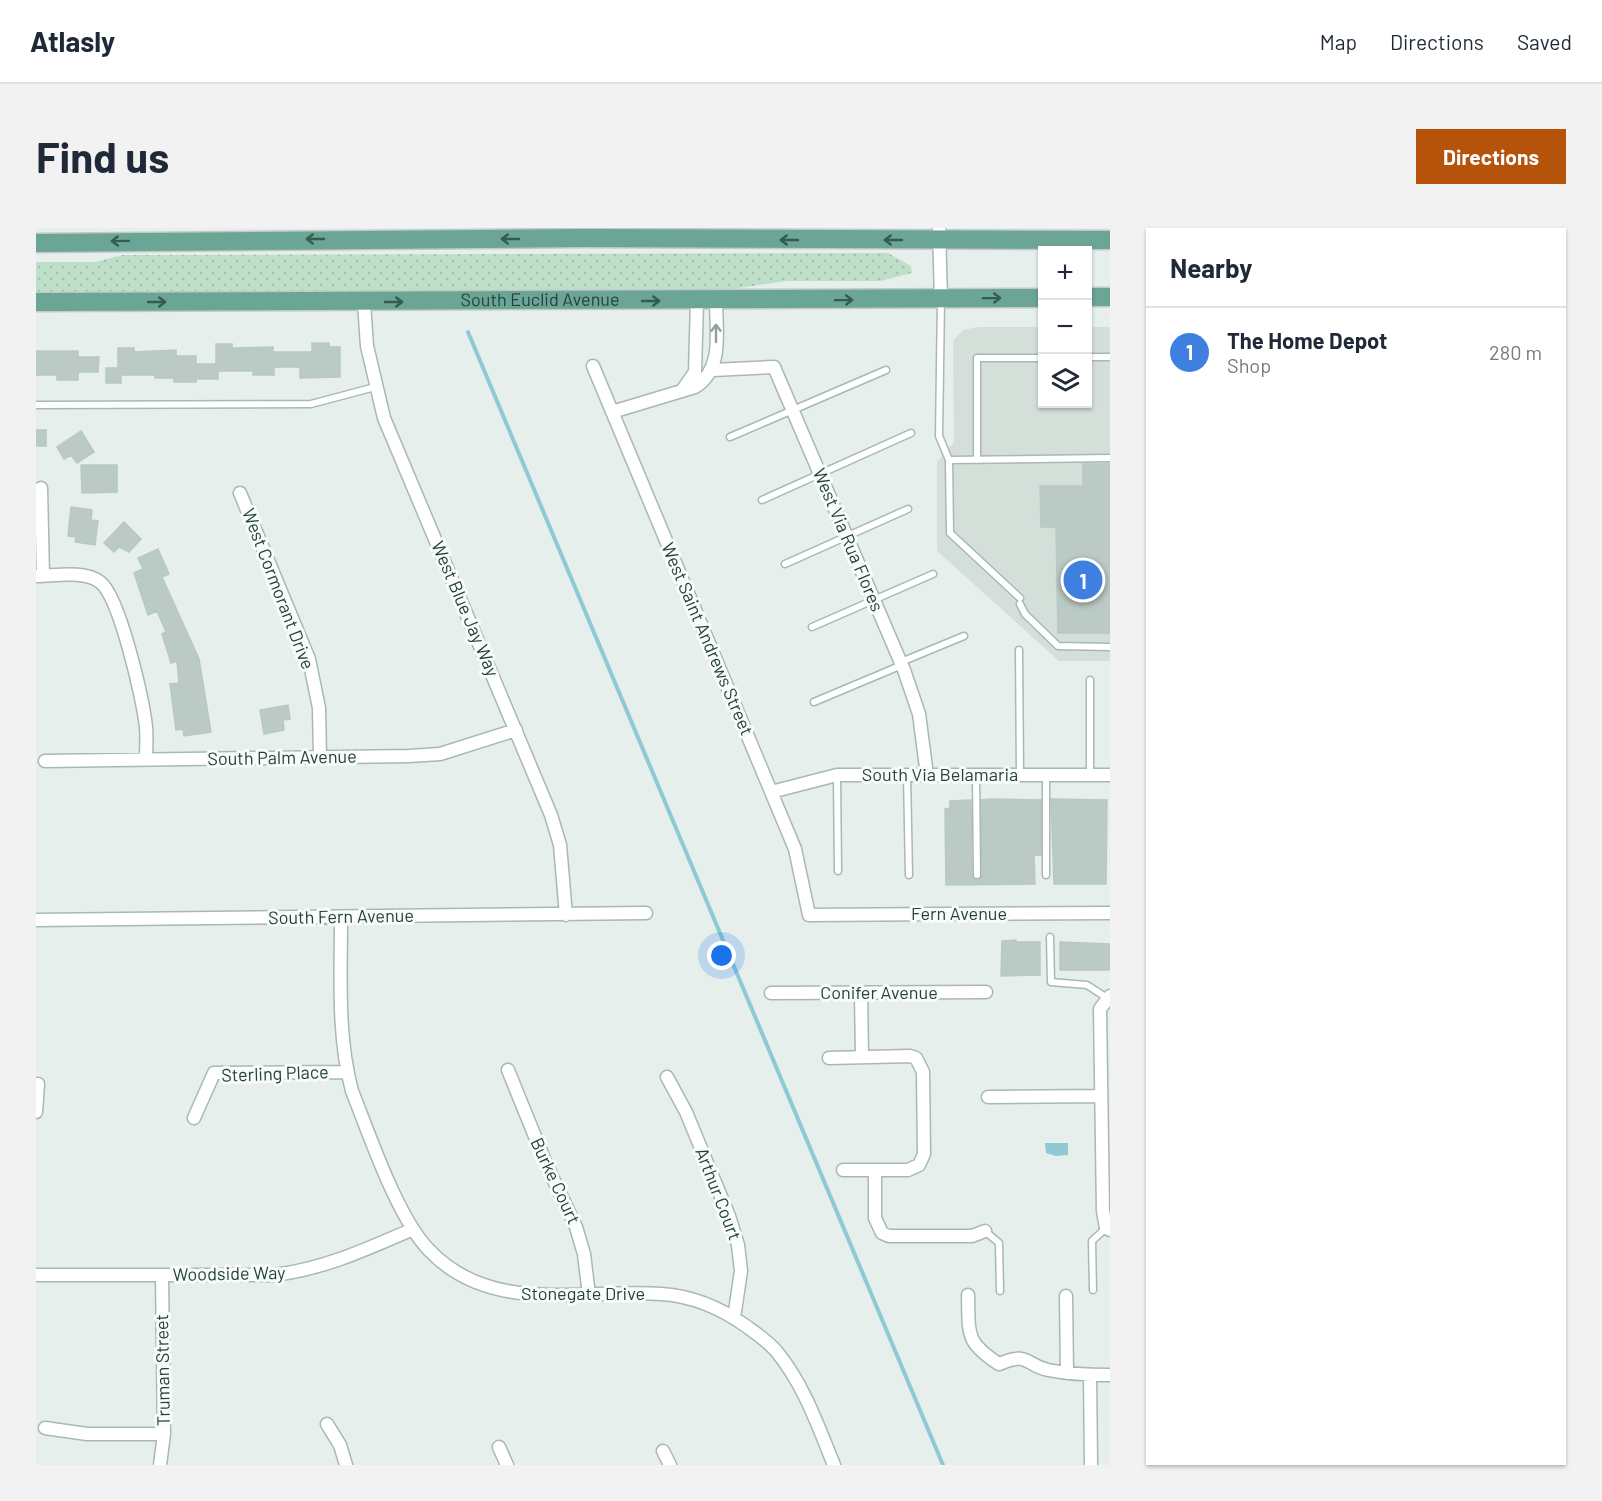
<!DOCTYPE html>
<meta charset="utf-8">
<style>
:root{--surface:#fff;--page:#f2f2f3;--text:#1f2937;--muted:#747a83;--line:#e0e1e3;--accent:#b45309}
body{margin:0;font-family:Barlow,sans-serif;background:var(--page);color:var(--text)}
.controls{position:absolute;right:18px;top:18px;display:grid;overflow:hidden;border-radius:0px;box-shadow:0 2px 4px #0004}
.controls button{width:54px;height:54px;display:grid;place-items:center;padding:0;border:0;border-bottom:2px solid var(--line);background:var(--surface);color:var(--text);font:30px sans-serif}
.you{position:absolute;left:686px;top:728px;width:21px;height:21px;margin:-15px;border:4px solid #fff;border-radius:50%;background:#1a73e8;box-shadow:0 0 0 9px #1a73e833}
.badge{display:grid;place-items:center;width:39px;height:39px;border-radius:50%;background:var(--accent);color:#fff;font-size:20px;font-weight:700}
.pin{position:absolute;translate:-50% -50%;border:3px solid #fff;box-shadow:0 2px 6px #0006}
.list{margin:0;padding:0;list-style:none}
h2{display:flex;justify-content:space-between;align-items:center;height:78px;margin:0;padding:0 24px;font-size:26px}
h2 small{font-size:20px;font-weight:400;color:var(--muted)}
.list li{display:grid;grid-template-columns:39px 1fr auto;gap:18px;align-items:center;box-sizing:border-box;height:90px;padding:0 24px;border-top:2px solid var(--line)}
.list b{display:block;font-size:22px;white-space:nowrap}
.list p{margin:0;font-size:20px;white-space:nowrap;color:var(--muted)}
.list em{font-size:20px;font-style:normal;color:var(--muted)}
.icon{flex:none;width:33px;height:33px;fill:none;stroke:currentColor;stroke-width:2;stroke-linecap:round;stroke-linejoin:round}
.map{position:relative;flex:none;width:1074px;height:1237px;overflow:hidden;border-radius:0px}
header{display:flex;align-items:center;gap:36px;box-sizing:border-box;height:84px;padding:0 30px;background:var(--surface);border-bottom:2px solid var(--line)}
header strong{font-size:28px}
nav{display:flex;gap:33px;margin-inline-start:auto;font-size:21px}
.intro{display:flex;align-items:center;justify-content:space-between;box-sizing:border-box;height:144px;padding:0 36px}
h1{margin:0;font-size:42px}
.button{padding:15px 27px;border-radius:0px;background:var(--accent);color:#fff;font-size:21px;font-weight:700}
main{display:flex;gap:36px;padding:0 36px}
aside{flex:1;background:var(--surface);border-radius:0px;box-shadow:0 2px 4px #0004}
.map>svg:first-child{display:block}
.built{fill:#d4dfda}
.grass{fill:url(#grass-dots)}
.water{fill:url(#water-ripples)}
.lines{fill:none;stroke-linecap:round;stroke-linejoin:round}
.stream{stroke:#8ec9d4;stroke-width:4}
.building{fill:#bbcac4;stroke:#b8c9c2;stroke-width:1.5}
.lane-casing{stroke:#a8b8b2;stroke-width:9}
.street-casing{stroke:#a8b8b2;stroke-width:15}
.primary-casing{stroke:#c2cac8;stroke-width:21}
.lane{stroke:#fff;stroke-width:6}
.street{stroke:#fff;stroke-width:12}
.primary{stroke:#6aa596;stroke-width:18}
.oneway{stroke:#365b51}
.oneway2{stroke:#92a09c}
.labels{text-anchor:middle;stroke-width:6;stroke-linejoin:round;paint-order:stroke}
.street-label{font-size:18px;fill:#24423a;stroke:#f7fbf9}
</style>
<header>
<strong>Atlasly</strong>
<nav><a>Map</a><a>Directions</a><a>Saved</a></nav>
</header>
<div class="intro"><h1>Find us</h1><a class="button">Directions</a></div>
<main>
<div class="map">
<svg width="1074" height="1237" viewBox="0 0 1074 1237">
<defs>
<pattern id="grass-dots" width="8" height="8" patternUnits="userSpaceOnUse" patternTransform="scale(1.5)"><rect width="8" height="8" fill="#bfe0c8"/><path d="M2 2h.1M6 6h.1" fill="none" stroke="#a4c1ad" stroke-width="1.8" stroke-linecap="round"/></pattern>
<pattern id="water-ripples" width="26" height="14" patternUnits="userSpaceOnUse" patternTransform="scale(1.5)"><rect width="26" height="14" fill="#8ec9d4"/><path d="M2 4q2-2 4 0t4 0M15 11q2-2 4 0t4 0" fill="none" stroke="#74a5ad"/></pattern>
</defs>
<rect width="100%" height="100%" fill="#e6efeb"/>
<path class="built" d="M942 99H1006V176H1052V99H1074V433H1023L901 323V234L918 214 917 113 927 102Z"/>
<path class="grass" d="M852 25 875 38 876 45 844 53H750L689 62 0 66V34H59L86 27Z"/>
<path class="water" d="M1009 915H1032V927L1020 928 1010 925Z"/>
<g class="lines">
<path class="stream" d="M432 104 907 1237"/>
</g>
<path class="building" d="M276 115H293V119H304V149L264 150V139H238V147H217V143H182V151H160V154H138V150H119V147H85V155H70V140H82V120H98V124L140 122V128H160V136H180V116H196V120L237 119V124H276Z
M0 123H42V129H63L62 144H42V152H21V147H0Z
M0 202H10V218H0Z
M45 203 58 224 41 235 35 227 28 231 21 219Z
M1047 236H1074V405H1022L1020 299H1005L1004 258H1047Z
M45 237H81V264L46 265Z
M35 279 56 282 55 292 62 293 59 317 39 314 40 309 32 308Z
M88 294 105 311 93 324 83 319 78 324 68 315Z
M122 321 133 346 126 349 163 431 175 504 148 508 147 501 140 502 134 456 143 455 141 433 135 435 126 406 130 404 121 383 112 387 98 345 107 341 102 330Z
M252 477 254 491 247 492 248 502 228 506 224 482Z
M956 571 1005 572V627H998L999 656 910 657 909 581 914 580V573L935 572 936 647 942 652 946 647 945 572Z
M1015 571 1071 572 1070 656H1018Z
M980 712V714H1004V747L965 748 966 713Z
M1024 714 1074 716V742H1024Z"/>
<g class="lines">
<defs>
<path id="lane" d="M905 71 903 208 913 232 914 305 984 370
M1052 129H1074
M0 177 275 176 339 159
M694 209 850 142
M913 232 1074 230
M941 232V130H1006
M726 272 875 205
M749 336 872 281
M984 376 989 386 1022 418 1074 419
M776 399 897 346
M983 422 984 547
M865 434 928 408
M1054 452V547
M778 474 866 437
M801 547 802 643
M871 547 873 647
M940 547 941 647
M1010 548V647
M1014 709 1015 754 1051 757 1071 770
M949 1003 963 1015 964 1063
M1057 1062 1056 1013 1070 1000"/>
<path id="street" d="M903 0 905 71
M328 75 331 118 348 190 515 587 524 617 530 687
M557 138 759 621 773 687 1074 685
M677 142 738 139 868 442 883 486 891 547
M647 161 659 144 661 73
M576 184 659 159C688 141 680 103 680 73
M5 260 7 348
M204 265 273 431 283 480 284 529
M0 348C19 348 48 342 64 354 84 369 107 472 110 499 111 509 110 521 110 531
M9 533 373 528 404 526 480 502
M735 564 801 547H1074
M305 689C305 748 301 807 316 863 334 908 361 989 393 1022 455 1088 547 1060 626 1066 656 1068 686 1081 710 1098 721 1106 733 1114 741 1124 768 1157 782 1198 798 1237
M0 692 610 685
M735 765 950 764
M825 765 826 829
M1074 768 1064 781 1067 983 1070 1000 1074 1002
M793 830 874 828 880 830 887 844 888 926 883 937 872 942H807
M472 842 511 938 540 999 548 1026 553 1067
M631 849 650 884 693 988 702 1017 705 1043 698 1090
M952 869 1065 868
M0 884 2 856
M158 890 178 845 311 844
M839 942V990L846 1005 853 1008H936L949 1003
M0 1047H238C288 1041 331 1021 377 1001
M932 1067C933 1106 929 1114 963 1136 993 1123 989 1137 1012 1142 1032 1146 1053 1147 1074 1147
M1030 1068 1031 1145
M1054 1147 1055 1237
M291 1196 304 1217 310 1237
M9 1200 51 1206H128
M463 1219 471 1237
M627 1223 634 1237
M124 1237 128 1206 126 1047"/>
<g id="primary">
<path d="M0 15 547 10 1074 12"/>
<path d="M1052 69H1074"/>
<path id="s1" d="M0 74 1006 70"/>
</g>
</defs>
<use href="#lane" class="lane-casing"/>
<use href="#street" class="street-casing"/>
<use href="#primary" class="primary-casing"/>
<use href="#lane" class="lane"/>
<use href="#street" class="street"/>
<use href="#primary" class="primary"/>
</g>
<defs><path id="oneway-shaft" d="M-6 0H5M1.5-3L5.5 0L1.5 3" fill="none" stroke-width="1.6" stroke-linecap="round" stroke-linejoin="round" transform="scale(1.5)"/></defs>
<g class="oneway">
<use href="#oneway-shaft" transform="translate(279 11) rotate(180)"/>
<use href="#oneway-shaft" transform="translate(474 11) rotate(180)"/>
<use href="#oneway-shaft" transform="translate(753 12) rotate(180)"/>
<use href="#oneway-shaft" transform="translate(857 12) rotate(-180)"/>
<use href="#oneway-shaft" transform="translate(84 13) rotate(179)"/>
<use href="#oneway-shaft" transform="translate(956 70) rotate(-1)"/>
<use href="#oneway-shaft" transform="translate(808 72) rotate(-1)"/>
<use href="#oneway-shaft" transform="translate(615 73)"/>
<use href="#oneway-shaft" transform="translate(121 74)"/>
<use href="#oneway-shaft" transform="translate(358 74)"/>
</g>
<use class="oneway2" href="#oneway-shaft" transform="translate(680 105) rotate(-90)"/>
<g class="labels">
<g class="street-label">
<text dy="6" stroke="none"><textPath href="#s1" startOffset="504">South Euclid Avenue</textPath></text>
<text transform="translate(812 312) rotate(67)" y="6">West Via Rua Flores</text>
<text transform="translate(242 361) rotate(69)" y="6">West Cormorant Drive</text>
<text transform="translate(429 381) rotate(67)" y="6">West Blue Jay Way</text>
<text transform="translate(671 411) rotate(67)" y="6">West Saint Andrews Street</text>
<text transform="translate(246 530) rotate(-1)" y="6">South Palm Avenue</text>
<text x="904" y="553">South Via Belamaria</text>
<text x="923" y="692">Fern Avenue</text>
<text transform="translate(305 689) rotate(-1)" y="6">South Fern Avenue</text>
<text x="843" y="771">Conifer Avenue</text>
<text transform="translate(239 846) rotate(-2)" y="6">Sterling Place</text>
<text transform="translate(519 953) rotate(65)" y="6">Burke Court</text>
<text transform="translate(682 966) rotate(69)" y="6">Arthur Court</text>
<text transform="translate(193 1046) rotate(-1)" y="6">Woodside Way</text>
<text x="547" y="1072">Stonegate Drive</text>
<text transform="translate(127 1142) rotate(-91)" y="6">Truman Street</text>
</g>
</g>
</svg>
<div class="controls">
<button>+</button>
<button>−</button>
<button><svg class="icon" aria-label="layers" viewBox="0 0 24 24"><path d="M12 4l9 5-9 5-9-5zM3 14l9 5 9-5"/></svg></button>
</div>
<div class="you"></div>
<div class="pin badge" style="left:1047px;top:352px;background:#3f7fe0">1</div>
</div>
<aside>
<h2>Nearby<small></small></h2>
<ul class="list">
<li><span class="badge" style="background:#3f7fe0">1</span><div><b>The Home Depot</b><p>Shop</p></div><em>280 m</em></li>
</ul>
</aside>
</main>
